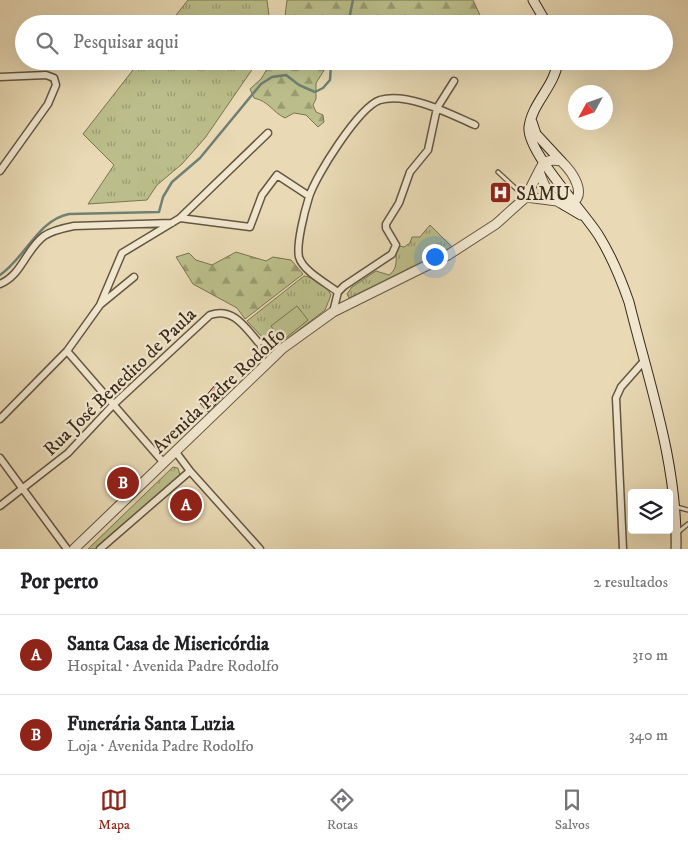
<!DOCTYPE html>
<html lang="pt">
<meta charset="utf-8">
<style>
:root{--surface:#fff;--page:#f2f2f2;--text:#202124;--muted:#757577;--line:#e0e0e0;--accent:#8f2418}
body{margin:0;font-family:"IM FELL DW Pica",serif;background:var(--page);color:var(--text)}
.controls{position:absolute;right:15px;bottom:15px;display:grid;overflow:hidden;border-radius:5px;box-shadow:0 5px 20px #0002}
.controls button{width:45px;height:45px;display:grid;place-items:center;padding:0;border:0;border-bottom:1px solid var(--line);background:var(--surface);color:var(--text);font:25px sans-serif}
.compass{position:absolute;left:568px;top:85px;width:45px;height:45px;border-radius:50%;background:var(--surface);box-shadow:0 5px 20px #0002;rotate:230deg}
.you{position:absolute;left:434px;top:256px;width:18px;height:18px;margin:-12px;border:4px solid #fff;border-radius:50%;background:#1a73e8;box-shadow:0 0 0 8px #1a73e833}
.badge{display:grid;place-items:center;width:32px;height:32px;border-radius:50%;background:var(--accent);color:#fff;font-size:16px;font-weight:700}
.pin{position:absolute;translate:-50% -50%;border:2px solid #fff;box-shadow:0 1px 5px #0006}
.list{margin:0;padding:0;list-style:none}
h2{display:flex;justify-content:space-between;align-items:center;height:65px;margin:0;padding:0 20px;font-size:21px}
h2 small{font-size:16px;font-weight:400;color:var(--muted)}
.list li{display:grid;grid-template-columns:32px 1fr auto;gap:15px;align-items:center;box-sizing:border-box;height:80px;padding:0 20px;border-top:1px solid var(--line)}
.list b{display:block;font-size:19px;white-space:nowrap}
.list p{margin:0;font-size:16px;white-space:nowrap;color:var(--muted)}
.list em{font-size:16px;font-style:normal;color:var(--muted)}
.icon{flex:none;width:28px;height:28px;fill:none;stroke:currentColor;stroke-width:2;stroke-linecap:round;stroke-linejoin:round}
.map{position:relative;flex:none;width:688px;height:549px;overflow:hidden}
.search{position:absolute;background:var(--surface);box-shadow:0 5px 20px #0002;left:15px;right:15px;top:15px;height:55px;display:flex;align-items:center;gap:12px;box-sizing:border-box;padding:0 18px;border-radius:28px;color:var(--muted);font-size:19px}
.sheet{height:225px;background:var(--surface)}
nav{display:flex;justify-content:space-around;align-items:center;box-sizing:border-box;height:70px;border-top:1px solid var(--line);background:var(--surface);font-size:14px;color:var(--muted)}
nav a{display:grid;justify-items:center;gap:2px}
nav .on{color:var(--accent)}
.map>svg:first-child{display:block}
.grass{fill:url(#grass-tufts);stroke:#7a7452}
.forest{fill:url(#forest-firs);stroke:#7a7452}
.garden{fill:#bbbe8a;stroke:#7a7452}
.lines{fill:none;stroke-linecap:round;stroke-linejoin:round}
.stream{stroke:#718074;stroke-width:2.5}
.building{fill:url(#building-hatch);stroke:#382a1a}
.service-casing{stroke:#645641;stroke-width:5.5}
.minor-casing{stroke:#645641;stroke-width:9}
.tertiary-casing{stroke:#645641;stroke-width:11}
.secondary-casing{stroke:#382a1a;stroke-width:11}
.service{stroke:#f1e7cf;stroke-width:3}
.minor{stroke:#f1e7cf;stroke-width:6}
.tertiary{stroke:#f1e7cf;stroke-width:9}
.secondary{stroke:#f1e7cf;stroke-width:9}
.labels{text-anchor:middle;stroke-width:4.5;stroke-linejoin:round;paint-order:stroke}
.poi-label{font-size:19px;fill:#382a1a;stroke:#f1e7cf;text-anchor:start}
.street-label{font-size:19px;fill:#382a1a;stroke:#f1e7cf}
</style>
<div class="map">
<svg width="688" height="549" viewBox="0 0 688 549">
<defs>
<pattern id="grass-tufts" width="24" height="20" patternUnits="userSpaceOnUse" patternTransform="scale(1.25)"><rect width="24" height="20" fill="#bbbe8a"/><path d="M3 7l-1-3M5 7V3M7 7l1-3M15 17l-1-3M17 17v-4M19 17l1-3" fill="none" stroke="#999b70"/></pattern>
<pattern id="forest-firs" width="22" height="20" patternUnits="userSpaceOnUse" patternTransform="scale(1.25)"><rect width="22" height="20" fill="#bbbe8a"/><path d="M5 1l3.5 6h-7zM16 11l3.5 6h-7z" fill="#999b70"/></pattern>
<pattern id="building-hatch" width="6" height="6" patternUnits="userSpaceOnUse" patternTransform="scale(1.25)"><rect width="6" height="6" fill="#e2a690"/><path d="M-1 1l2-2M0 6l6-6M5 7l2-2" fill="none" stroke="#b88775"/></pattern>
</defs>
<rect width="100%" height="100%" fill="#e9dab5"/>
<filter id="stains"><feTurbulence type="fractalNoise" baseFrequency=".004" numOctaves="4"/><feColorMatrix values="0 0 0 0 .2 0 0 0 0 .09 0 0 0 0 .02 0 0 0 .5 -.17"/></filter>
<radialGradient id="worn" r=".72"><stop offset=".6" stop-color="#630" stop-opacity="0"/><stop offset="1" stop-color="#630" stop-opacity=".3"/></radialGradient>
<path class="grass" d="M188 0H267L270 24H169Z
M140 61H258L205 138 182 164 157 185 147 200 88 204 114 165 83 134Z
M430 225 452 247 349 298 347 294 352 287 376 271 389 275C398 269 396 260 396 250L399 246 404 247 410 243 412 237H420Z
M304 276C313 277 327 286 331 295L325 310 282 343 265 340 247 321Z
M173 467 178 468 180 475 96 549H88Z"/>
<path class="forest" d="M287 0H473L484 24H284Z
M272 61H330L316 83V99L313 105 316 112 323 115 324 122 318 127 306 115 294 113 285 118C271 111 270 102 254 98L250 89 261 79Z
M236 252 266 261 273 257 291 260 303 274 245 319 237 308 193 284 176 257 189 253 196 260 212 265Z"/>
<path class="garden" d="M297 306 308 320 282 341 271 326Z"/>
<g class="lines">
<path class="stream" d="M348 24 353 0
M0 275C25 258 38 220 69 214L159 212 163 197 172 182 200 158 261 84 272 77 286 75 299 85 315 92 323 88 330 80 331 65 334 61"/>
</g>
<path class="building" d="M501 184 509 191 500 201 492 194Z
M215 385 225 395 208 412 200 403Z
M120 472 132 485 122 494 118 489 120 487 113 479Z
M191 491 202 505 188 516 177 502Z"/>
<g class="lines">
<defs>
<path id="service" d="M498 172 525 197
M264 363 258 342 280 348
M677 507 688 510
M677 533 688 524"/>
<path id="minor" d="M0 77 46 75 54 78 56 85 48 104 0 171
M180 218 268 133
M0 284C22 275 26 249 44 236 53 230 64 228 74 226L172 223
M338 292C326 283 303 271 299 257 296 244 305 210 309 197 316 175 359 107 380 100 408 92 450 114 475 125
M101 304 134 277
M333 312 338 292 344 286 392 254 396 245 386 228V224L399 203 410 172 428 150 437 108 454 81
M67 351 164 463
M0 419 67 351 100 305 122 253 180 218 250 227 262 195 277 175 309 196
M175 451 190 471 260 549
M0 458 67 549
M0 506 68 453 113 405 210 315C233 307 245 327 258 342
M100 549 190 471
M623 549 616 398 621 387 644 361"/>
<path id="tertiary" d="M553 160 561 161C573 172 592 201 564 205 549 198 544 186 539 171L544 162Z
M526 197 557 201
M74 549 283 348 333 312 448 255 496 224 526 197 539 171"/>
<path id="secondary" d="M533 0 547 24
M558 61C555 86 532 103 529 127 526 151 585 213 599 236 612 257 621 279 629 302 649 383 678 465 676 549
M532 122 536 134 561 161
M564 205 581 215"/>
</defs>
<use href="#service" class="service-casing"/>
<use href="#minor" class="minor-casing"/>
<use href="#tertiary" class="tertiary-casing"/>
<use href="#secondary" class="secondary-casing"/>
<use href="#service" class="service"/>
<use href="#minor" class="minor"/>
<use href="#tertiary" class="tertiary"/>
<use href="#secondary" class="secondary"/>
</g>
<defs>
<symbol id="hospital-square" viewBox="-11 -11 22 22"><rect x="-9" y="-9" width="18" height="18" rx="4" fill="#8f2418" stroke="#f1e7cf"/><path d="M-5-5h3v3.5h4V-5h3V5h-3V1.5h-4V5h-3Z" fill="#fff"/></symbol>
</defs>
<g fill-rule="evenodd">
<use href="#hospital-square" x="488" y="180" width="25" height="25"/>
</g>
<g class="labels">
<g class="poi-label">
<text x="516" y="200">SAMU</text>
</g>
<g class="street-label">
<text transform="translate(119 381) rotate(-44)" y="7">Rua José Benedito de Paula</text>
<text transform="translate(218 390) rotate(-43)" y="7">Avenida Padre Rodolfo</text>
</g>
</g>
<rect width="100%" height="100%" filter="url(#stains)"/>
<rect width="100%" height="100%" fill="url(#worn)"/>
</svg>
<div class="controls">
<button><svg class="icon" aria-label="layers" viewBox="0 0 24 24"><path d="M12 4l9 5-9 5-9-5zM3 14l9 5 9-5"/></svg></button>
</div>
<svg class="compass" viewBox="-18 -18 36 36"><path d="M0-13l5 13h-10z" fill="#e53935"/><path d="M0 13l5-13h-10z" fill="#757577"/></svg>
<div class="you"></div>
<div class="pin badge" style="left:186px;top:505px">A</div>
<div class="pin badge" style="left:123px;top:483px">B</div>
<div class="search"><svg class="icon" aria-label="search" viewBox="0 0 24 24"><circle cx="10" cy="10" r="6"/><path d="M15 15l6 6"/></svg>Pesquisar aqui</div>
</div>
<section class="sheet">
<h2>Por perto<small>2 resultados</small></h2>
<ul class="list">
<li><span class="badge">A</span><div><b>Santa Casa de Misericórdia</b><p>Hospital · Avenida Padre Rodolfo</p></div><em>310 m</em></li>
<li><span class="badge">B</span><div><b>Funerária Santa Luzia</b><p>Loja · Avenida Padre Rodolfo</p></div><em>340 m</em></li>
</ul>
</section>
<nav>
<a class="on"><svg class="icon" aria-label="map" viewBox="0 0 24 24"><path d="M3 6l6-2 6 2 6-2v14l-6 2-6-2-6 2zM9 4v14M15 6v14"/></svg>Mapa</a>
<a><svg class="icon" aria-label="directions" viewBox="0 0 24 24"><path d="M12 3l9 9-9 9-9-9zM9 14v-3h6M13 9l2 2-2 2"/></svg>Rotas</a>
<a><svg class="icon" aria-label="saved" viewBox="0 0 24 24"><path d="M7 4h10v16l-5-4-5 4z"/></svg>Salvos</a>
</nav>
